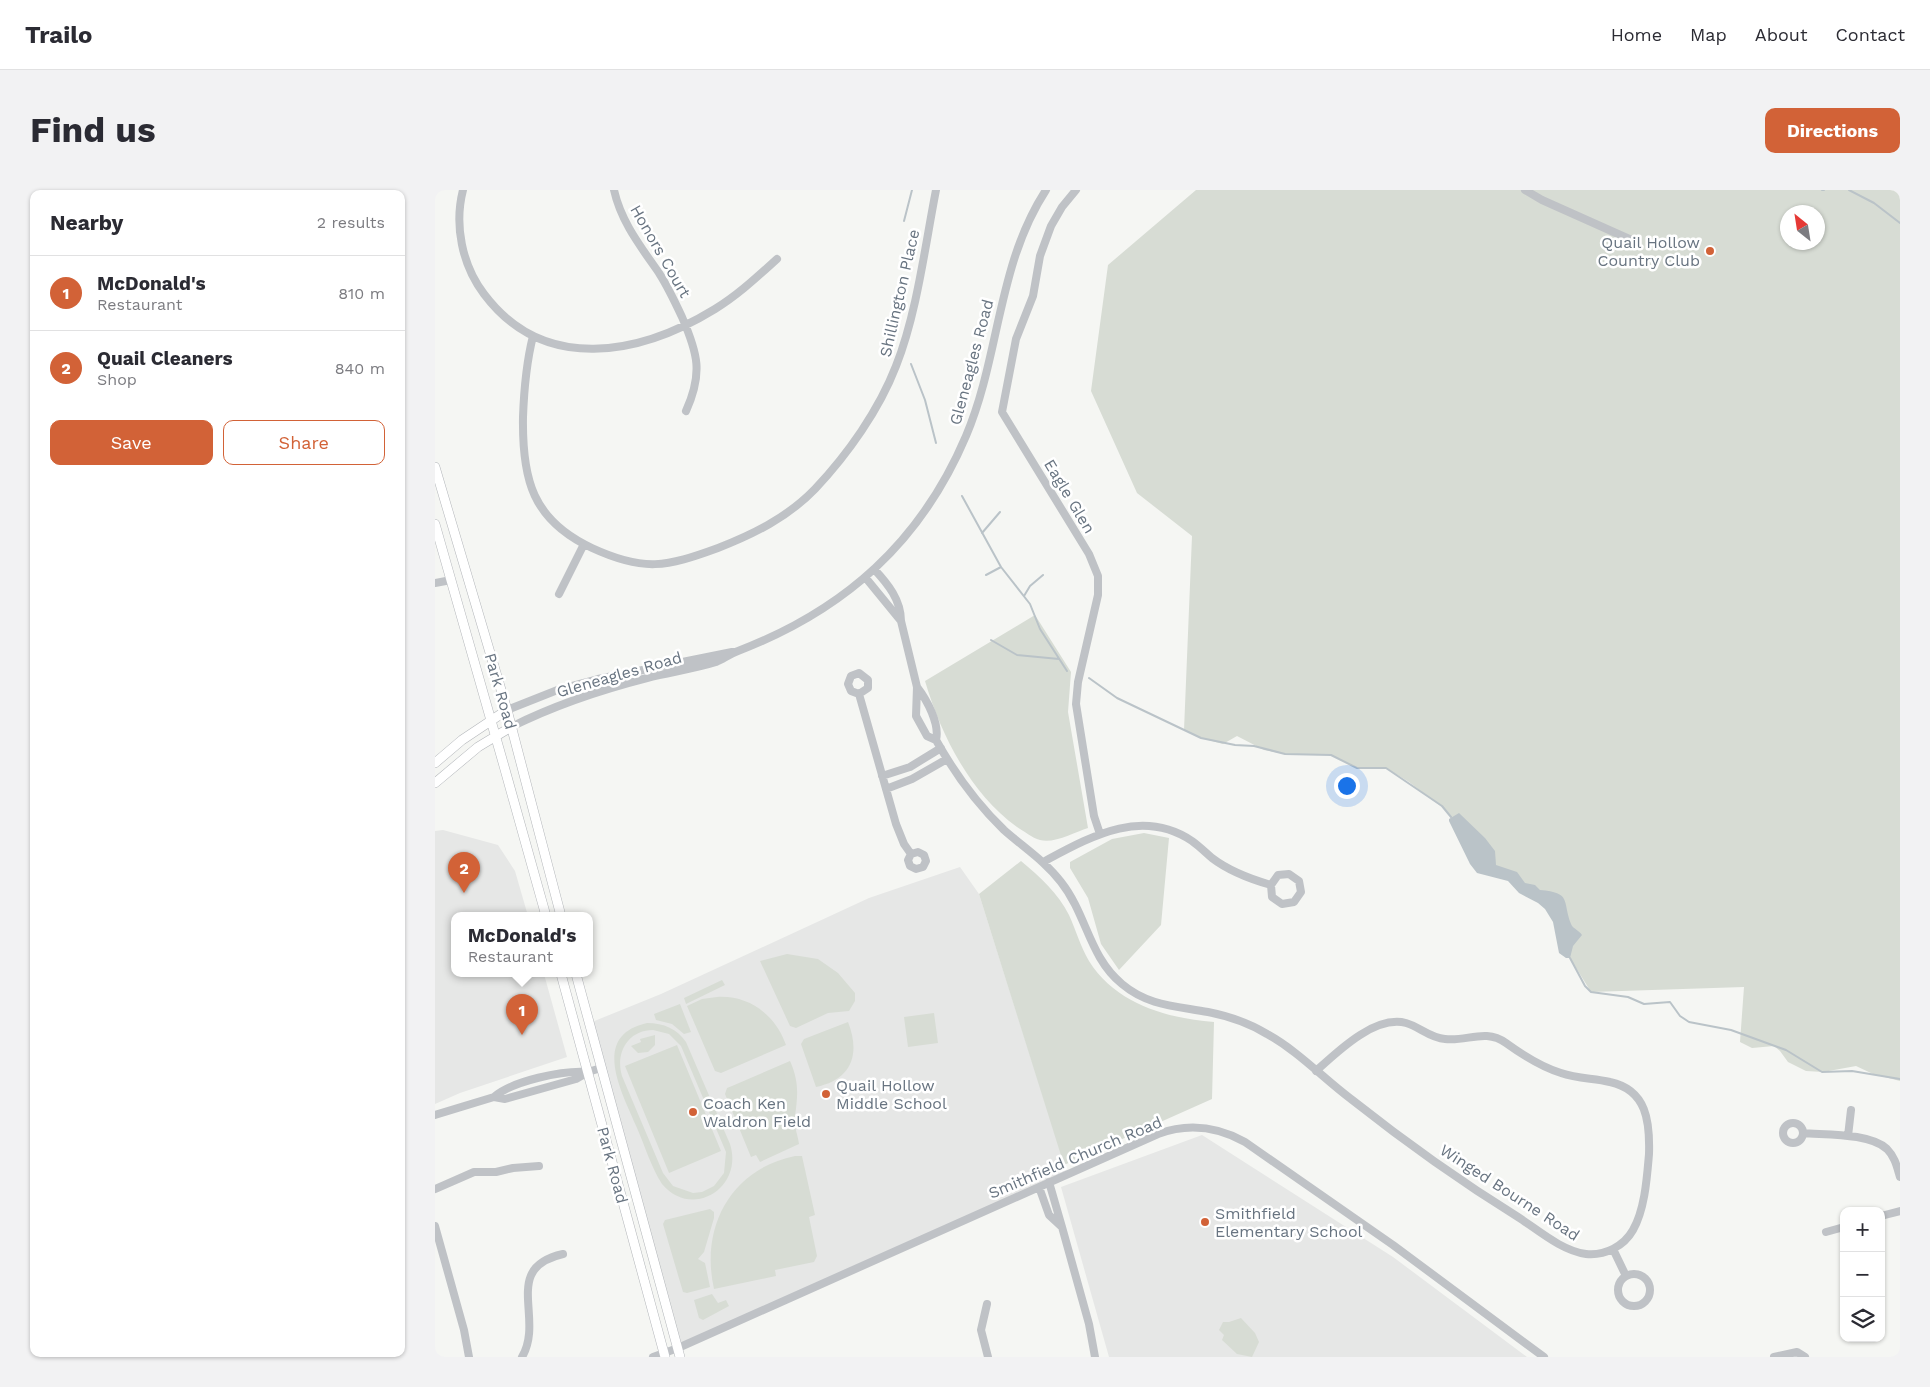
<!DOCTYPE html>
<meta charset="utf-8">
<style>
:root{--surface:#fff;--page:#f2f2f3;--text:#2b2b33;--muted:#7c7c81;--line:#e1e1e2;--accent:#d26237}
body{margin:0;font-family:"Work Sans",sans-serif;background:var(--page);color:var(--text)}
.controls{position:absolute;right:15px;bottom:15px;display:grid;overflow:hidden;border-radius:10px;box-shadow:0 1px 4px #0004}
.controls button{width:45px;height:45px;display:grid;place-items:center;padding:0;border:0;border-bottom:1px solid var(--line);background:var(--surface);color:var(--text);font:25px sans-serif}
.compass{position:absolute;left:1345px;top:15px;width:45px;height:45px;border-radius:50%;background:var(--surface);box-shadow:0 1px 4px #0004;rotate:330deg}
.you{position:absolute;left:911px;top:595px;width:18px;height:18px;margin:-12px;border:4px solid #fff;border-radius:50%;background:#1a73e8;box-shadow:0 0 0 8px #1a73e833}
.badge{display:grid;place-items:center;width:32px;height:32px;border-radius:50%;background:var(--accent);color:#fff;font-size:16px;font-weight:700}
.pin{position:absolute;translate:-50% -41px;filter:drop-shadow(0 1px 2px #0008)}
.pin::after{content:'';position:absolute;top:26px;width:18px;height:15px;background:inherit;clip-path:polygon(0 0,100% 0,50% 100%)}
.popup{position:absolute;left:16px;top:722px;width:142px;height:65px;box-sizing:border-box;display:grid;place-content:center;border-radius:10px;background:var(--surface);filter:drop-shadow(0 1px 4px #0005);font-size:16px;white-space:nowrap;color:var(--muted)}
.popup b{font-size:19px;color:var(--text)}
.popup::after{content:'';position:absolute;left:50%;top:100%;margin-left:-10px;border:10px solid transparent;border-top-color:var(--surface)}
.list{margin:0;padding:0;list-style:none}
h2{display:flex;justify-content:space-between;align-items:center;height:65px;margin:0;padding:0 20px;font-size:21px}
h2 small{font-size:16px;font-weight:400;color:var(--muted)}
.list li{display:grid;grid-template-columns:32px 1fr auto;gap:15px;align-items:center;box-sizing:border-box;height:75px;padding:0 20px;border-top:1px solid var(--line)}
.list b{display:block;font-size:19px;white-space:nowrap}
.list p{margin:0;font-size:16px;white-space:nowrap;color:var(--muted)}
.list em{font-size:16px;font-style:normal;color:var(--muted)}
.actions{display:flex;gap:10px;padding:15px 20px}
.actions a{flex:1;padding:11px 0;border:1px solid var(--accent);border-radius:10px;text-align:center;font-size:18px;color:var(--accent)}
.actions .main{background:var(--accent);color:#fff}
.icon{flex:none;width:28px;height:28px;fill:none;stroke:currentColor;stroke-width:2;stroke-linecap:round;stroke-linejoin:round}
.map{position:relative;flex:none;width:1465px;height:1167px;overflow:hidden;border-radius:10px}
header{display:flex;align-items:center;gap:30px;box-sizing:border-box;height:70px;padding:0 25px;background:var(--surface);border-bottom:1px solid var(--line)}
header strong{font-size:24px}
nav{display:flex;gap:28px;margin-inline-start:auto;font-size:18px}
.intro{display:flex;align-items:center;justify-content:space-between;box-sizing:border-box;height:120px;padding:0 30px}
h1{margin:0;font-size:35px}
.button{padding:12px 22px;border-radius:10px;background:var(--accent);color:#fff;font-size:18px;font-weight:700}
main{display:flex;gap:30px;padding:0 30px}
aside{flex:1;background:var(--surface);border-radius:10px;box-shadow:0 1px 4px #0004}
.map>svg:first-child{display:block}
.built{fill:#e6e7e6}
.green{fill:#d7dcd4;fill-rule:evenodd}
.water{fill:#bac3c8}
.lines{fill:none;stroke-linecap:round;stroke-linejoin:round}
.stream{stroke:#bac3c8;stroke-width:2}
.major-casing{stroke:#b3b6ba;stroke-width:10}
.minor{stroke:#bfc2c6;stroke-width:8}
.major{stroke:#fff;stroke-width:9}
.poi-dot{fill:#d26237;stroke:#fff;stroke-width:2}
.labels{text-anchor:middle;stroke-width:5;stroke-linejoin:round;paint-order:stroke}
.poi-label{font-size:16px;fill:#687481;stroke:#fff;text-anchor:start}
.street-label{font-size:16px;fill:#687481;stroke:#fff}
</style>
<header>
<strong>Trailo</strong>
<nav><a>Home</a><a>Map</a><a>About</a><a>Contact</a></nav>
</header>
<div class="intro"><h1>Find us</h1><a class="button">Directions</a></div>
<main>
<aside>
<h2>Nearby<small>2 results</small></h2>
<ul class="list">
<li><span class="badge">1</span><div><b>McDonald's</b><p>Restaurant</p></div><em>810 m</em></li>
<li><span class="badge">2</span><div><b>Quail Cleaners</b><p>Shop</p></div><em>840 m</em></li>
</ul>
<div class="actions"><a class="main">Save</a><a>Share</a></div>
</aside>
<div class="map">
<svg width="1465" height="1167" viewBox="0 0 1465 1167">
<rect width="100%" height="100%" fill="#f5f6f3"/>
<path class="built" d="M8 640 63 655 80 681 93 726H19V784H109L132 867 25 903 0 914V641Z
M525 677 544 704 632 982 245 1155 157 832 226 804 434 708Z
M767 945 958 1067 1092 1167H674L626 997Z"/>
<path class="green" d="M761 0H1465V891L1438 884 1421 876 1388 882 1371 881 1353 872 1345 861 1339 856 1317 858 1305 852 1309 797 1156 802 1135 768 1126 762 1120 721 1069 684 1045 679 1012 621 974 592 951 578H922L896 565 850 564 829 560 802 546 788 554 766 548 749 540 757 346 702 303 656 201 673 75ZM1352 22H1382V52H1352Z
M600 425 636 482 633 522 653 638C640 642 619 654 605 650 597 648 589 641 582 637 535 603 506 545 490 491Z
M709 643 734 648 726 735 684 780 666 754 653 708 635 678V672L677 649Z
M586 671C605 687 623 703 634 725 641 740 645 756 654 771 681 814 731 828 779 832L777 909 629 975 544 704Z
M352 764 383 769 403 783 420 803V811L414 821 393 823 361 838 355 836 325 771Z
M287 790 290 795 251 814 249 808Z
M282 807C315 805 341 826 351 855L286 883 280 881 252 816 267 809Z
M245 814 256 842 249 844 237 834 221 830 219 824Z
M499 823 503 853 473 857 469 827Z
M413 832C426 865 416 890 381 897L366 854 369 849Z
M212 833C229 833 242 839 251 852L295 954C309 998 257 1030 227 994 216 977 210 956 202 938 188 904 154 846 212 833ZM218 840 234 844 246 856 291 962 289 983 279 996 267 1002 258 1003 238 996 228 983 187 886C180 863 193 840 218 840Z
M220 845V855L213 862 203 863 196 856 206 852 205 849Z
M242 855 286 961 234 983 190 876Z
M355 871C364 891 363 905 360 926 358 934 363 945 364 954L325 972 321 965 316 967 290 904 292 898 297 896Z
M360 966H367L380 1025 374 1027 382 1066 379 1072 340 1080 341 1086 279 1099C265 1037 296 979 360 966Z
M275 1019 279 1022V1028L269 1062 263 1069 270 1073 275 1097 252 1103 248 1102 228 1034 230 1030Z
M277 1104 283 1113 291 1110 294 1116 268 1130 264 1128 259 1110Z
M806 1128 820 1143 824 1152 817 1167 802 1164 787 1150 789 1145 784 1140 788 1132H794Z"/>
<path class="water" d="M1024 623 1050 648 1060 661 1061 675 1082 682 1090 693 1100 695 1105 700C1137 703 1127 710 1136 734 1138 739 1144 740 1147 745L1138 756 1135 768H1131L1124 763 1118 732 1110 719 1103 713 1084 703 1073 691 1042 683 1035 674 1014 631V629Z"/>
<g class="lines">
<path class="stream" d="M1387 0H1389
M1414 0 1439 13 1465 33
M469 31 477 0
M476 174 490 210 501 253
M527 306 566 377 595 414 605 439 632 481
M547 343 565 322
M551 385 566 377
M589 406 595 396 608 385
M556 450 582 465 624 469
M654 488 682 508 766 548 800 555 819 556 850 564 896 565 922 578H951L1007 616 1016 627
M1135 768 1150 796 1156 802 1193 807 1209 814 1235 812 1245 826 1254 832 1296 840 1351 860 1387 882 1417 881 1465 889"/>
<defs>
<path id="major" d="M0 277 72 520 126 726
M0 334C37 465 75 595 111 726
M0 573 27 550 72 520
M0 593 43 557 76 537
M126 784 230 1167
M141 784 245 1167"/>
</defs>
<use href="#major" class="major-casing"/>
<path class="minor" d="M28 0C19 35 27 75 49 104 109 184 205 165 280 119 303 105 322 87 342 69
M179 0C186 32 206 57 224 83 233 97 240 112 247 127 263 164 268 183 251 221
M641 0 627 17 616 36 605 66 598 106 581 149 567 222 654 364 663 386V405L643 492 641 514 659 626 665 644
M1090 0 1107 10 1201 52
M98 146C91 174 89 199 88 227 87 289 97 330 157 358 209 382 231 377 283 358 319 344 353 327 380 299 413 264 444 220 461 176 482 123 490 56 501 0
M430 387 466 431C466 410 453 394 439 379
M0 393 16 390
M124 404 149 354
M466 431 482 497 481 526 492 546 501 550C505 534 492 510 482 497
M424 504 416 501 413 494 416 486 424 483 433 490V498L424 504 461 634 469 654 476 664 483 662 489 665 491 671 488 677 481 679 475 676 473 670 476 664
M72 520 125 499 163 489 297 462
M76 537C120 515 165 500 212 488 235 482 259 479 281 472 288 469 295 464 303 461 410 420 486 352 531 246 565 166 562 75 611 0
M501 550C520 584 541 613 569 640 588 657 610 671 626 692 652 725 654 767 687 794 713 816 741 816 773 822 793 826 814 833 832 844 863 861 888 888 916 909 969 951 1025 991 1083 1027 1103 1040 1127 1061 1151 1064 1170 1066 1189 1056 1198 1040 1210 1019 1212 987 1214 964 1215 932 1212 900 1175 892 1159 888 1143 889 1126 883 1106 877 1089 866 1071 853 1050 838 1032 852 1010 849 995 848 985 837 971 833 940 825 903 861 881 881
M447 586 475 577 506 558
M451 599 477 589 512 569
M608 672C655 647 706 617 757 651 764 656 770 662 777 668 794 681 815 689 836 695L837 707 847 714 859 712 866 702 864 691 854 684 843 685 836 695
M59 907C77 891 128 880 153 882
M0 925 59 907 70 909 141 889 153 882 166 878
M1348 943a10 10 0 1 1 20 0a10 10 0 1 1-20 0Z
M1368 943C1391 945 1435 943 1452 959 1460 967 1462 977 1465 987
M1413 946 1416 920
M604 997 614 1025 627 1037 614 992
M0 999 39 982H61L78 978 104 976
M1446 1026 1465 1021
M0 1036 29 1140 34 1167
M627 1037 654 1134 660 1167
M1391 1042 1409 1037
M1178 1059 1191 1086
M1183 1100a16 16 0 1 1 32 0a16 16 0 1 1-32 0Z
M552 1114 546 1140 553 1167
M87 1167C110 1128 66 1078 128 1064
M218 1167 243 1158 723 944C753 933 783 937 810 952L958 1055 1109 1167
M1339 1167 1362 1162 1370 1167"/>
<use href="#major" class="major"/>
</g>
<g class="poi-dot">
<circle cx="1275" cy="61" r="5"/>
<circle cx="391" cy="904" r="5"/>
<circle cx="258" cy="922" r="5"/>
<circle cx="770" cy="1032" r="5"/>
</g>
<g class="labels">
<g class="poi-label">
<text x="1265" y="58" text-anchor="end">Quail Hollow<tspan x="1265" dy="18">Country Club</tspan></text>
<text x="401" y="901">Quail Hollow<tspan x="401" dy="18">Middle School</tspan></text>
<text x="268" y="919">Coach Ken<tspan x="268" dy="18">Waldron Field</tspan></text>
<text x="780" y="1029">Smithfield<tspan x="780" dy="18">Elementary School</tspan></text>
</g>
<g class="street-label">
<text transform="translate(226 61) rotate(60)" y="6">Honors Court</text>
<text transform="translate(464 103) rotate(-77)" y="6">Shillington Place</text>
<text transform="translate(536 172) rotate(-75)" y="6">Gleneagles Road</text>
<text transform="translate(635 306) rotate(59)" y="6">Eagle Glen</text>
<text transform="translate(184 484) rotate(-16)" y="6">Gleneagles Road</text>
<text transform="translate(66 501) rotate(74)" y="6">Park Road</text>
<text transform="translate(640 967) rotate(-23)" y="6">Smithfield Church Road</text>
<text transform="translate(178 975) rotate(75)" y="6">Park Road</text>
<text transform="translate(1075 1002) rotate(33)" y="6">Winged Bourne Road</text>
</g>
</g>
</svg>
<div class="controls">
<button>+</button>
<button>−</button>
<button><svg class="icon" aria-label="layers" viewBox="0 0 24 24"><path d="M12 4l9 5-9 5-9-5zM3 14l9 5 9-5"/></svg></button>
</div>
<svg class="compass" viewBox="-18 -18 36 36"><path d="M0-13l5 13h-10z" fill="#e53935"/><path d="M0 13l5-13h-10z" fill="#7c7c81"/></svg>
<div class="you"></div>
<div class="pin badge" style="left:87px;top:845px">1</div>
<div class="popup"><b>McDonald's</b>Restaurant</div>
<div class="pin badge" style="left:29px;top:703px">2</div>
</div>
</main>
